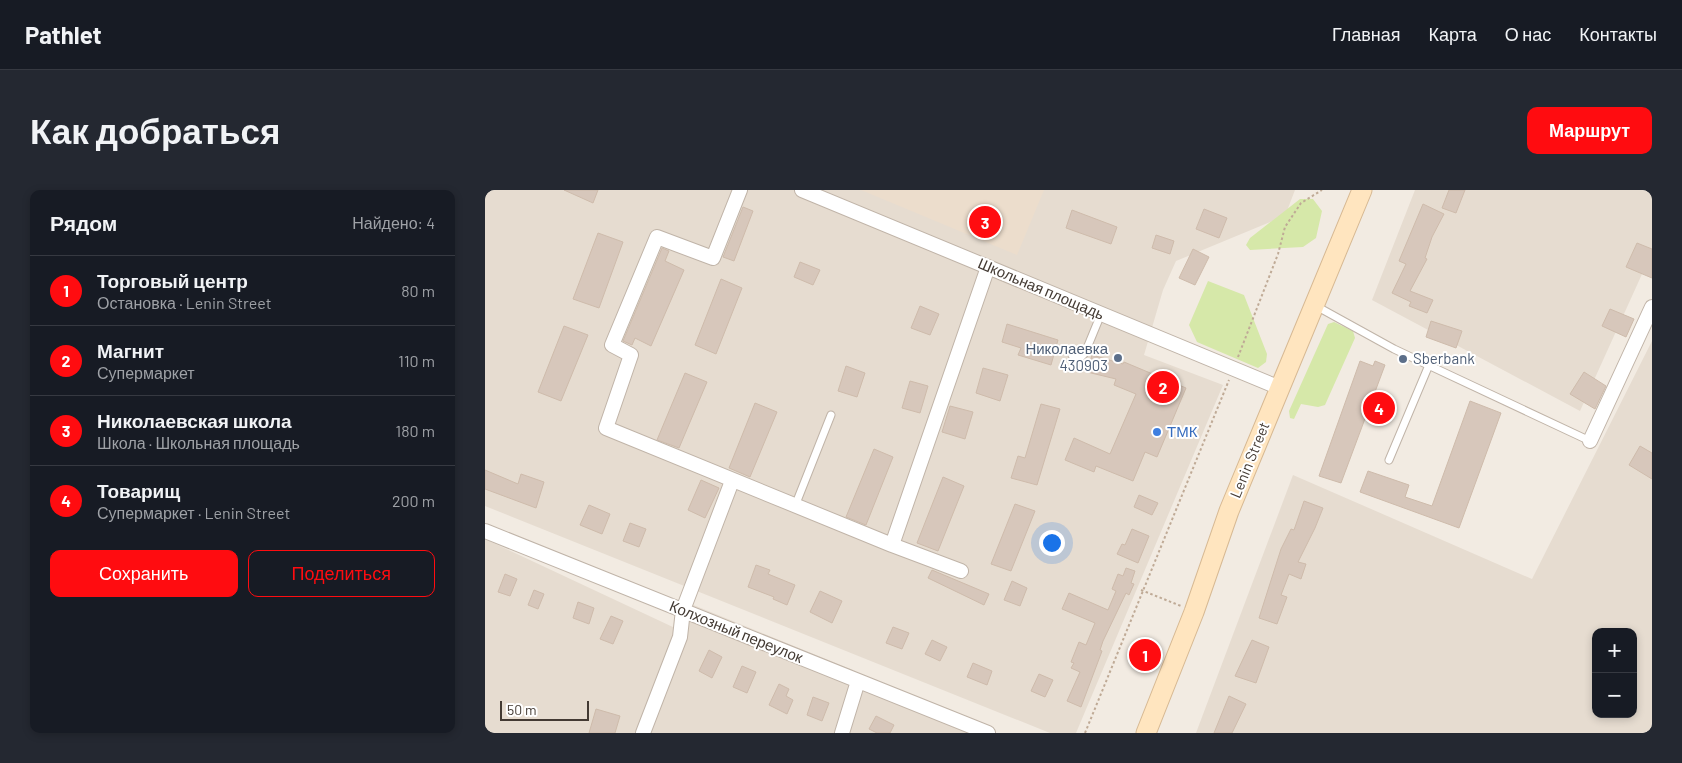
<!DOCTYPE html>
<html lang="ru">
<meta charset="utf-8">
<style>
:root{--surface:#171b24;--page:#242831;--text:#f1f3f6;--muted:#9ea1a6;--line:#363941;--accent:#ff0c10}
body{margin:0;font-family:Barlow,sans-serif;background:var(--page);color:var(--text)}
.controls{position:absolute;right:15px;bottom:15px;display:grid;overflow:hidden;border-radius:10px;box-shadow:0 2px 8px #0003}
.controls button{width:45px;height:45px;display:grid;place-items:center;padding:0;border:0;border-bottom:1px solid var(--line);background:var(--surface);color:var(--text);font:25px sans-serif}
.scale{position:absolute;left:15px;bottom:12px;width:89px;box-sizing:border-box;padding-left:5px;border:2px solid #433a33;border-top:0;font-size:14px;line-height:18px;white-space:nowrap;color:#433a33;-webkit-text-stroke:4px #fff;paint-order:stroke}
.you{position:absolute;left:566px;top:352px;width:18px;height:18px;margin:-12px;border:4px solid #fff;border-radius:50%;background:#1a73e8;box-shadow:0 0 0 8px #1a73e833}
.badge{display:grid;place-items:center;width:32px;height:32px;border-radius:50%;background:var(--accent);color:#fff;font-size:16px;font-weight:700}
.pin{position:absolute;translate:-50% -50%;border:2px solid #fff;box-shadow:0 1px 5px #0006}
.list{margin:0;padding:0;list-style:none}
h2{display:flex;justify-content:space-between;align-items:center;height:65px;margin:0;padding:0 20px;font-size:21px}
h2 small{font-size:16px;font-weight:400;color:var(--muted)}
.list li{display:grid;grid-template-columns:32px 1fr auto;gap:15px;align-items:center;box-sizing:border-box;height:70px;padding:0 20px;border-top:1px solid var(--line)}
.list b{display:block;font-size:19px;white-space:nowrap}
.list p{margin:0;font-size:16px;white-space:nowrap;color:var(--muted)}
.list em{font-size:16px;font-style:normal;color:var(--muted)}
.actions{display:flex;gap:10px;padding:15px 20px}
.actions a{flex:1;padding:11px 0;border:1px solid var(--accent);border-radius:10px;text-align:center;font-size:18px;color:var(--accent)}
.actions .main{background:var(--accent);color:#fff}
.map{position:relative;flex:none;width:1167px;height:543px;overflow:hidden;border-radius:10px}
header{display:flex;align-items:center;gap:30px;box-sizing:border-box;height:70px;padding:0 25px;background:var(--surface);border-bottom:1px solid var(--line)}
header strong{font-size:24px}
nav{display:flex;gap:28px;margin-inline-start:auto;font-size:18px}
.intro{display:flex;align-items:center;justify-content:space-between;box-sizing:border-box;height:120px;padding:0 30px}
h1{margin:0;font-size:35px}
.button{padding:12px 22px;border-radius:10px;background:var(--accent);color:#fff;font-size:18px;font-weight:700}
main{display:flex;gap:30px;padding:0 30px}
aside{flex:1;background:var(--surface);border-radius:10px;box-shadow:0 2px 8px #0003}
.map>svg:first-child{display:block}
.residential{fill:#e6dcd0;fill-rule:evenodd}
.education{fill:#ecddcc}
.green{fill:#d6e8a9}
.building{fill:#d7c7bb;stroke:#cebbab}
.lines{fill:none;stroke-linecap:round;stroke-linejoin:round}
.service-casing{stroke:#c0b4a8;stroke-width:9}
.minor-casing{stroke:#c0b4a8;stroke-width:16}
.secondary-casing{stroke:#d7b993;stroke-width:21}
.path{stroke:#bfaa96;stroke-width:2;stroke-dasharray:2.5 2.5;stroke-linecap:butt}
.service{stroke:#fff;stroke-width:7}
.minor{stroke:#fff;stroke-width:14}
.secondary{stroke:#ffe5bf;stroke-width:19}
.service-dot{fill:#5c6f8a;stroke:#fff;stroke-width:2}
.shop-dot{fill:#3f7fe0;stroke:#fff;stroke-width:2}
.labels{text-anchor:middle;stroke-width:4;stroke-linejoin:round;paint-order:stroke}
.street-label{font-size:15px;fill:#433a33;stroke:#fff}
.service-label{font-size:15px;fill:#4e5e75;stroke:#fff;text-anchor:end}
.shop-label{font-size:15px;fill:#366cbe;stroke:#fff;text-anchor:start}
</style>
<header>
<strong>Pathlet</strong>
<nav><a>Главная</a><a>Карта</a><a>О нас</a><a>Контакты</a></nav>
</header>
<div class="intro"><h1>Как добраться</h1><a class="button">Маршрут</a></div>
<main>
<aside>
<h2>Рядом<small>Найдено: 4</small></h2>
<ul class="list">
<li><span class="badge">1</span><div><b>Торговый центр</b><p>Остановка · Lenin Street</p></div><em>80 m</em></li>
<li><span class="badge">2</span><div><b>Магнит</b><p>Супермаркет</p></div><em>110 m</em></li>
<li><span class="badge">3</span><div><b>Николаевская школа</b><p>Школа · Школьная площадь</p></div><em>180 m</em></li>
<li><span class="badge">4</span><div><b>Товарищ</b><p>Супермаркет · Lenin Street</p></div><em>200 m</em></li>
</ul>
<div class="actions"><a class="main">Сохранить</a><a>Поделиться</a></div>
</aside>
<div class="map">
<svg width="1167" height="543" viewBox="0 0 1167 543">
<rect width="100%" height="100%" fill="#f2ebe2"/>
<path class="residential" d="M0 0H810L800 26 691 71 678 100 659 165 738 195 591 543H565L0 316Z
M930 0H1167V62L1095 221 887 110Z
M1167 151V543H711L808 285 1047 389ZM1111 442H1148V524H1111Z
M0 349 190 438 201 412 368 480 367 499 372 486 510 543H0Z"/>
<path class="education" d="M376 0H559L532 65Z"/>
<path class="green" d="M815 9H828L837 21 831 48 818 57 765 60 761 55 765 48Z
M723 91 759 105 782 164 781 172 773 178 712 152 704 135Z
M849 132 868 141 870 148 840 215 833 217 816 214 809 229 805 228 804 221 843 134Z"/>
<path class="building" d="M79 0H113L108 13Z
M964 0H980L971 23 957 18Z
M938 14 959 24 947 47 940 68 942 69 925 101 948 110 942 123 924 116 926 112 907 103 921 74 914 71Z
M258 17 268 21 249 71 238 67Z
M719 19 742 28 734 48 711 39Z
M587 20 632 37 626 54 581 38Z
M113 43 138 52 114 118 88 109Z
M671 45 689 51 685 64 667 58Z
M1152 53 1167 59V88L1141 77Z
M177 58 184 61 180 71 199 80 166 156 150 148 147 155 138 151Z
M708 59 724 67 710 95 694 88Z
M315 72 335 80 328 95 309 87Z
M236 89 257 98 231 164 210 155Z
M435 116 454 124 445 145 426 138Z
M1125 119 1149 129 1141 147 1117 136Z
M946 131 977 141 971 158 941 147Z
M522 134 573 150 566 175 533 165 536 158 517 152Z
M79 136 103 145 76 211 53 202Z
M607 165 638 174 639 172 701 198 672 267 660 262 648 291 611 276 609 282 580 270 589 248 625 264 651 204 629 195 631 189 602 182Z
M875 171 888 176 890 171 900 175 856 293 834 286Z
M361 176 380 183 372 207 353 201Z
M498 178 523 185 515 211 491 203Z
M1099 182 1121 196 1110 219 1085 204Z
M200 183 222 192 194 258 172 250Z
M425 191 443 196 435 223 417 218Z
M985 211 1016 223 974 338 875 302 883 281 924 295 920 307 947 316Z
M270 213 292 222 265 287 244 278Z
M556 214 575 219 552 295 526 288 533 266 540 268Z
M465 216 488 222 480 249 457 242Z
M1155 256 1167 263V289L1144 275Z
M389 259 408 267 381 335 361 327Z
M0 280 33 294 36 284 59 292 51 318 0 299Z
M458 287 479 296 453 361 432 353Z
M216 290 234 298 220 328 203 320Z
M654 305 673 313 667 325 649 317Z
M819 311 838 318 830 338 813 372 821 374 816 389 804 384 796 405 802 407 792 434 774 428 796 359 806 339 809 340Z
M530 314 550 321 526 381 506 374Z
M104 315 125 324 117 344 95 335Z
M145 333 161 339 154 357 138 351Z
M647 339 664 346 653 373 632 364 637 354 640 355Z
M271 375 285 380 283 384 310 395 302 415 288 409 289 407 263 397Z
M641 378 650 381 646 393 649 394 644 405 641 403 618 451 615 460 617 461 596 517 582 511 595 482 586 478 589 473 586 472 594 452 601 455 610 433 577 419 584 403 623 420 631 401 627 399 633 384 638 386Z
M447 380 504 404 499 415 443 388Z
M20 384 32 389 25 406 13 402Z
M527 391 542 398 535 416 519 410Z
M49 400 59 404 53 419 43 415Z
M335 401 357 411 347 433 325 422Z
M93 412 109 418 104 434 88 428Z
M126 426 138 431 128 454 115 449Z
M408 437 424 443 417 459 401 453Z
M447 450 462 457 455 471 440 464Z
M767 450 784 457 771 493 750 486Z
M224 460 237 467 227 488 214 481Z
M488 473 507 481 502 495 482 487Z
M257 476 271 482 262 503 248 497Z
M554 484 568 490 560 507 546 501Z
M294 494 304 499 301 506 308 510 302 524 284 515Z
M744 506 761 514 747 543H729Z
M328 507 344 513 337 531 322 525Z
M111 519 135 526 130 543H104Z
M391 526 409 535 405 543H392L384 539Z"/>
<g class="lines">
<defs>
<path id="service" d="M831 116 909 159 1105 251
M587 165 596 167 600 163 616 124
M904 270 944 175
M310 316 346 225"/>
<path id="minor" d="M255 0 228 68 172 47 127 155 146 165 121 238 407 355 476 381
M317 0 795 198
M1105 251 1167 117
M0 341 503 543
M407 355 503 77
M158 543 195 447 198 420 247 291
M357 543 373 491"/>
<path id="secondary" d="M661 543 709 422 744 321 877 0"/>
</defs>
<use href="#service" class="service-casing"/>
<use href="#minor" class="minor-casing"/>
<use href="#secondary" class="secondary-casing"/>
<path class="path" d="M753 167 793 64 800 37 816 13 837 0
M656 400 696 416
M600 543 744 190"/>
<use href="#service" class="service"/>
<use href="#minor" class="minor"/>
<use href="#secondary" class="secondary"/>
</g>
<g class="service-dot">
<circle cx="633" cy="168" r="5"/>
<circle cx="918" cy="169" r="5"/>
</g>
<circle class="shop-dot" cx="672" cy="242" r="5"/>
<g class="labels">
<g class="street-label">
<text transform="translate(556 99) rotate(23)" y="5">Школьная площадь</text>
<text transform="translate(765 270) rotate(-68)" y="5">Lenin Street</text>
<text transform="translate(251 442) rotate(22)" y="5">Колхозный переулок</text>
</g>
<g class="service-label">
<text x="623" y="164">Николаевка<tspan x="623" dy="17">430903</tspan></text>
<text x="928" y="174" text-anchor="start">Sberbank</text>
</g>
<g class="shop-label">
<text x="682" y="247">ТМК</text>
</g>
</g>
</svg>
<div class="controls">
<button>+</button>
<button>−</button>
</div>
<div class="scale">50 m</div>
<div class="you"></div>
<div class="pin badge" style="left:660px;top:465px">1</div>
<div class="pin badge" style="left:678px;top:197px">2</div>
<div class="pin badge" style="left:500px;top:32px">3</div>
<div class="pin badge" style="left:894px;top:218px">4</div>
</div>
</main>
